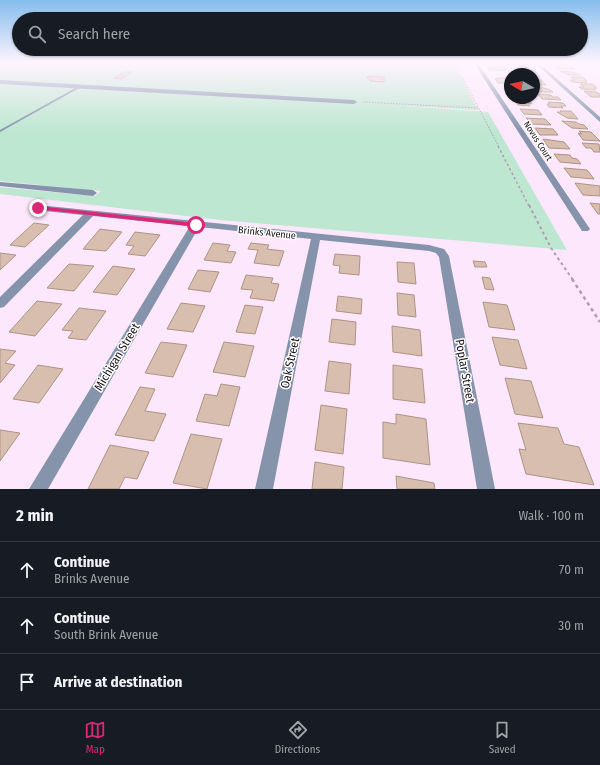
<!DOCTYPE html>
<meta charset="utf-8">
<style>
:root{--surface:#171b24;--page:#20242c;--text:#f1f3f6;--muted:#9ea1a6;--line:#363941;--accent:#db2777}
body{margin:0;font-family:"Fira Sans Condensed",sans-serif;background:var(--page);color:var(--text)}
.compass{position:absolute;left:504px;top:68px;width:36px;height:36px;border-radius:50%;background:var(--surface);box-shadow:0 1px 3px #0004;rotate:279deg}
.stop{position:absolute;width:12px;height:12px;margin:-9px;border:3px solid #db2777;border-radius:50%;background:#fff}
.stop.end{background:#db2777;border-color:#fff;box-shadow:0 1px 4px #0008}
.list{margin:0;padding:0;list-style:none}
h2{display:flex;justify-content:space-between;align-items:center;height:52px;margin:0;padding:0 16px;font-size:17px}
h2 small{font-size:13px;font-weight:400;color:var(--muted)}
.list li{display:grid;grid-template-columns:26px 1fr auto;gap:12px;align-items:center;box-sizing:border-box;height:56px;padding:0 16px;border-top:1px solid var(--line)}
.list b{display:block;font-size:15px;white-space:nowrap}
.list p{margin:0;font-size:13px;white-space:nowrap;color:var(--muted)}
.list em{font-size:13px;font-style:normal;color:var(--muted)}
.icon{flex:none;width:22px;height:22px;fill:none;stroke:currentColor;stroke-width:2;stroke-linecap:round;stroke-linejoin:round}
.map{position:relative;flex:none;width:600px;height:489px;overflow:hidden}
.search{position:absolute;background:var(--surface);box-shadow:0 1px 3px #0004;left:12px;right:12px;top:12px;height:44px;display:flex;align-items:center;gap:10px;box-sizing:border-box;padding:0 14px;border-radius:22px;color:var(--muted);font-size:15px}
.sheet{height:220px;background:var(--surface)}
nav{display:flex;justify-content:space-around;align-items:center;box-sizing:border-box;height:56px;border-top:1px solid var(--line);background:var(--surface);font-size:11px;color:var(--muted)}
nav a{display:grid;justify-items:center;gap:2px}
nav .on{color:var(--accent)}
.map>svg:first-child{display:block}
.green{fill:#bee7d1}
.building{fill:#d8beae;stroke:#ad9484}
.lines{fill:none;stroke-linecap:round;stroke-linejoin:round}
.path-far3{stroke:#af9eae;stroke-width:1;stroke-dasharray:1.5 1.5;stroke-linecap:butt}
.path-far2{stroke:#af9eae;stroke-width:1.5;stroke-dasharray:2.5 2.5;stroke-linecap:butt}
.path-far1{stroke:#af9eae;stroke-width:2;stroke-dasharray:3 3;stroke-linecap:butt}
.path{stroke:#af9eae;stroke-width:2.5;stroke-dasharray:3.5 3.5;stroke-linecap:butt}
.lane{fill:#8594ab;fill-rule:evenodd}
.street{fill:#8594ab;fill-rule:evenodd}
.route{fill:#db2777}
.labels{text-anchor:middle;stroke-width:3;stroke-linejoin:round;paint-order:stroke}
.far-street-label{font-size:9px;fill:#1c141b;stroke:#fff}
.street-label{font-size:10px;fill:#1c141b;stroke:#fff}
.near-street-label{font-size:12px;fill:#1c141b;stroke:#fff}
</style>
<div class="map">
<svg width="600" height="489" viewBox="0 0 600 489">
<rect width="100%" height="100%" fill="#fde7fc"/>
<path class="green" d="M9 63H454L478 110 389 105 488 112 567 250 220 220 0 194V187L95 196 101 191 0 181V84L355 103 0 82V66Z"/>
<path class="building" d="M516 63H524L528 67H516L514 64H517Z
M556 64 568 65 574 69H557L555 67H560Z
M487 67H504L506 70H490Z
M517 68H529L534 73 520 71Z
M560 71 573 72 580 75H569Z
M125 72H132L121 79 114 78Z
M368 76 384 77V82L370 81V78H367Z
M571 77H583L587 81H585L587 83 572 82 570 80H575Z
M497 78H510V83H498L495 79H498Z
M534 80H541L546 85H536L534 84Z
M580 84H592L597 88H594L596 90 582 89 579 87H584Z
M534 87 544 88 550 90 553 92H539L534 90Z
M584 91 596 92 600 94V97H591Z
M538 94 551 95 552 97H558L561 100 542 99Z
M514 100 530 101 532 104 528 103 530 106 518 105Z
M548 102 563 103 566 106H561L563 108 549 107 547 104H550Z
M520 109 538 110 542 115 524 114Z
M560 111H571L578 119 567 118 557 112H561Z
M526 118 545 119 551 125 532 124Z
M562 121 576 122 579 124 584 125 588 129 572 128Z
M535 128 553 129 558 135H540Z
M579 131 591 132 600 141 583 140 578 133 582 134Z
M543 139 564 142 570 149 549 148Z
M582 143 599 144 600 152H594L591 148H586Z
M554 154 570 155 572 158 577 159 581 164 560 162Z
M564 168 587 170 594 179 571 177Z
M575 183 600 186V196L583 195Z
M590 203 600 204V214H598Z
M34 223 49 225 25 247 10 245Z
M100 229 122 232 106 251 83 249Z
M135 232 160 235 145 256 128 254 134 246 126 245Z
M213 243 230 245 227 251 236 252 231 263 204 260Z
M251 243 269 245 267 249 284 251 279 266 254 263 258 250 248 249Z
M0 253 16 255 0 270Z
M335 254 360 256 359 275 339 273 340 266 333 265Z
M473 261 485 262 487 267H475Z
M397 262 414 263 416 284 398 282Z
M69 264 94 266 74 291 47 288Z
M113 266 135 269 117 295 93 292Z
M198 270 219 272 210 292 188 289Z
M246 275 273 278 271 283 279 284 274 301 250 298 253 290 241 289Z
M482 277 490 278 494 290 485 289Z
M397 293 414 295 416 317 398 315Z
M338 296 362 299 361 314 336 311Z
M37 301 62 304 35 336 9 332Z
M483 302 507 305 515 330 489 327Z
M181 303 205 306 193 332 167 329Z
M245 305 263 307 255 334 236 332Z
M79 308 106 311 86 340 68 338 73 331 62 330Z
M332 319 356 322 355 345 329 342Z
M392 326 420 330 422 356 393 352Z
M492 337 518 340 527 369 500 365Z
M161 342 187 345 173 377 145 373Z
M224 342 254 346 245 377 213 372Z
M0 349 16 351 5 363 15 365 0 383Z
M329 361 351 364 349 394 325 391Z
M38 365 63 369 39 403 13 399Z
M393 365 422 369 425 403 393 399Z
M505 378 531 381 543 418 515 414Z
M221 384 240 387 229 426 196 421 205 394 217 396Z
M140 387 155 389 145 411 166 414 154 441 115 435Z
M321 405 347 409 343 454 315 450Z
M396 414 426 419 430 465 383 458V422L396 424Z
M518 423 558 428 564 444 579 447 594 485 526 474 519 449 526 450Z
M0 430 20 433 0 461Z
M191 434 222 439 207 489 173 483Z
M110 445 149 452 137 479 125 477 119 489H88Z
M315 462 344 467 342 489H312Z
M396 476 434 483 435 489H397Z"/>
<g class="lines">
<path class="path-far3" d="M455 63 499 147
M363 102 478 108"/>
<path class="path-far2" d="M498 146 529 206"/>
<path class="path-far1" d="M529 205 551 248 573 280"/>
<path class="path" d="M572 279 600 322"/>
<path class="lane" d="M79 86 81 87 0 132V130Z"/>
<path class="street" d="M474 63H478L590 229 588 231H582Z
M535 63H539L600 117V122Z
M0 80 354 100 357 102 354 104 0 84Z
M0 182 93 190 97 193 93 196 0 186Z
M38 205 429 245 444 249 449 256 495 489H477L439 257 436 253 429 251 320 240 273 489H255L311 239 199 227 48 489H29L190 226 93 216 4 307 0 308V297L83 215 35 210 34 208Z"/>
</g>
<linearGradient id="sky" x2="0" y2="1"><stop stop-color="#85bded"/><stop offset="0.48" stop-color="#fef4fe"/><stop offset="1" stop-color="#fef4fe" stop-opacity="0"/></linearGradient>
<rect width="600" height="131" fill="url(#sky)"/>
<path class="route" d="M38 206 196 223 199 225 196 227 36 209V208Z"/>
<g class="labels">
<g class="far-street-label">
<text transform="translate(538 141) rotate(57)" y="3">Novus Court</text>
</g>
<g class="street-label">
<text transform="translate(267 232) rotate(6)" y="4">Brinks Avenue</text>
</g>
<g class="near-street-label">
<text transform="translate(117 357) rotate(-59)" y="4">Michigan Street</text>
<text transform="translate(290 363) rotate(-78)" y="4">Oak Street</text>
<text transform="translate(465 371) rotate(80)" y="4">Poplar Street</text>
</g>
</g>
</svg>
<svg class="compass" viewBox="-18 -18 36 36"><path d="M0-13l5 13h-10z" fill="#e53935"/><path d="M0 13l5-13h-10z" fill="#9ea1a6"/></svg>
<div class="stop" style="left:196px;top:225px"></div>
<div class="stop end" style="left:38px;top:208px"></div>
<div class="search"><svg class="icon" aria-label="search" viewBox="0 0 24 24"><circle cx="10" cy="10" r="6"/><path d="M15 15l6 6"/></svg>Search here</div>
</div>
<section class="sheet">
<h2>2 min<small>Walk · 100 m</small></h2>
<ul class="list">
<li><svg class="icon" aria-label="ahead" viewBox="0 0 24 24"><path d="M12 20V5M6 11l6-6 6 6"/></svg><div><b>Continue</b><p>Brinks Avenue</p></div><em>70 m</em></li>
<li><svg class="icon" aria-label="ahead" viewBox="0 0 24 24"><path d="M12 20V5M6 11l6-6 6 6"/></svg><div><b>Continue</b><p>South Brink Avenue</p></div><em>30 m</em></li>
<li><svg class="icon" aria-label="arrive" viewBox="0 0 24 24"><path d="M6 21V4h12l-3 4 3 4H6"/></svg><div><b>Arrive at destination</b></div></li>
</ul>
</section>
<nav>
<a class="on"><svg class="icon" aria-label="map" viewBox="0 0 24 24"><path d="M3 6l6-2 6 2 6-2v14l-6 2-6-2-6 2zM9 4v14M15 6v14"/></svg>Map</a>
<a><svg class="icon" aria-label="directions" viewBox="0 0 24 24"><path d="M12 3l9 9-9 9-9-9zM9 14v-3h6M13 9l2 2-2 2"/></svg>Directions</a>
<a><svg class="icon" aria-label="saved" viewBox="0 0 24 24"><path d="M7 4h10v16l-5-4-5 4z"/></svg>Saved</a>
</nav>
